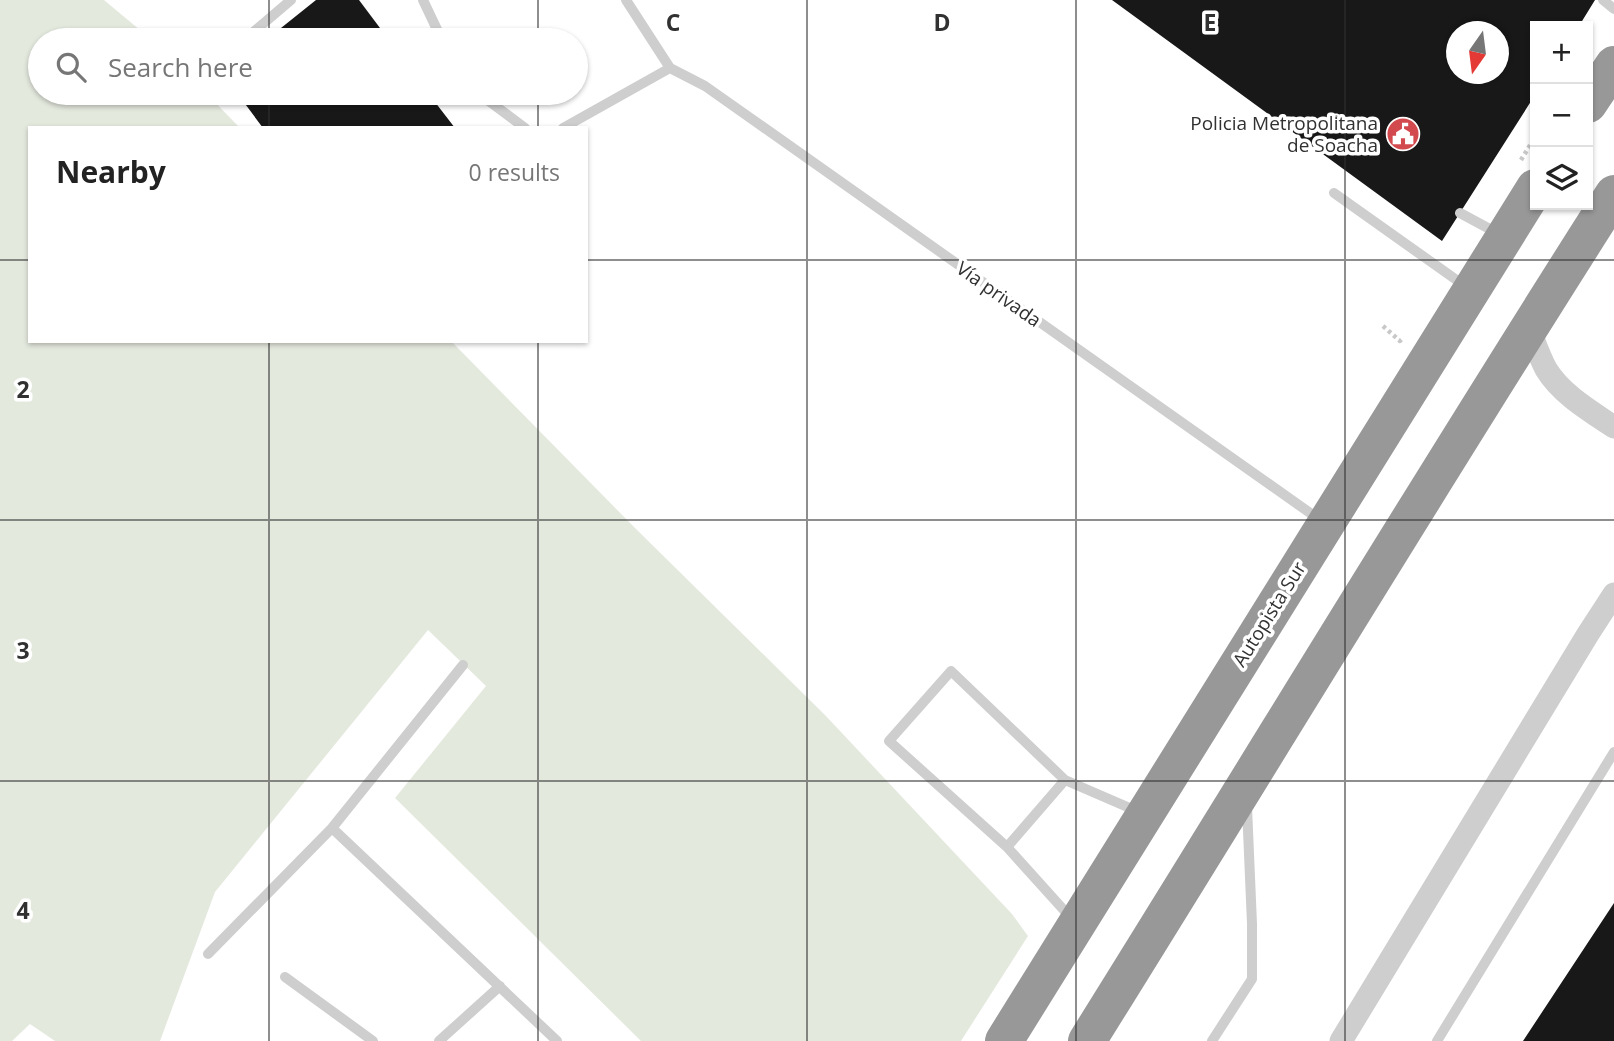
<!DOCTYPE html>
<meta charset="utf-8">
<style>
:root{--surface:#fff;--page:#f6f6f6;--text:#222;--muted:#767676;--line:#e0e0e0}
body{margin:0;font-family:"Open Sans",sans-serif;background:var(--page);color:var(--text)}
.controls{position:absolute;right:21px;top:21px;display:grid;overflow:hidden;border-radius:0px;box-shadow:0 2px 5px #0004}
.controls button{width:63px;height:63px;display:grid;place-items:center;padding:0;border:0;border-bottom:2px solid var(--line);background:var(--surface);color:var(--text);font:35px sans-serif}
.compass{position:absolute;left:1446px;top:21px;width:63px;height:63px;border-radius:50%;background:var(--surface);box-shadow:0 2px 5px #0004;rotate:194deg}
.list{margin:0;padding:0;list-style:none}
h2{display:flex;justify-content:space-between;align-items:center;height:91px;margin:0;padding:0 28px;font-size:30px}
h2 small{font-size:23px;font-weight:400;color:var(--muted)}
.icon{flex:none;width:38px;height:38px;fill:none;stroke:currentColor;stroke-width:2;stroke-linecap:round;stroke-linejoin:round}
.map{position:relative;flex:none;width:1614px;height:1041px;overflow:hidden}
.search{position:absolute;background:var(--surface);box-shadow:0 2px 5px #0004;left:28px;top:28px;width:560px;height:77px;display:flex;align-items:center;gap:18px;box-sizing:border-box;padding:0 24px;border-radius:38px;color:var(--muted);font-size:26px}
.panel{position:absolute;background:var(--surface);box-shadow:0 2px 5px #0004;left:28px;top:126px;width:560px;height:217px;border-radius:0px}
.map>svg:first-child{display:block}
.green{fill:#e4e9de}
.building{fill:#181818;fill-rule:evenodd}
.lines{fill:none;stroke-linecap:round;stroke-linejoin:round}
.path{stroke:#c8c8c8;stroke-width:4.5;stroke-dasharray:3.5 3.5;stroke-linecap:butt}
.lane{stroke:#cecece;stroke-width:10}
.street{stroke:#cecece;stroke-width:23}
.highway{stroke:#989898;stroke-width:38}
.grid{fill:none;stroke:#313131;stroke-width:2;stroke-opacity:0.55}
.labels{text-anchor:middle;stroke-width:7;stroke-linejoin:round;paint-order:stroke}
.poi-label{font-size:19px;fill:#313131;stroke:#fff;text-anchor:end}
.street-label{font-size:19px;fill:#313131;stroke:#fff}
.grid-label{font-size:23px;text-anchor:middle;font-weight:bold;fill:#313131;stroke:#fff;stroke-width:7;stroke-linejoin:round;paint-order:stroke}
</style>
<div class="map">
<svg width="1614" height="1041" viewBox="0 0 1614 1041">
<rect width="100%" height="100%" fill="#fff"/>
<path class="green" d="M0 0H104L152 40H40V93H206L240 128H30V341H451L634 527 825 715 1012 914 1028 936 961 1041H641L395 798 486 686 428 630 215 892 160 1041H55L30 1024 12 1041H0Z"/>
<path class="building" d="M316 0H359L389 40H266Z
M1112 0H1595L1579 26H1535V95L1442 241ZM1456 32H1498V74H1456Z
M237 93H428L455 128H263Z
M1614 903V1041H1523Z"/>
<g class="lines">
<path class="path" d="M1521 160 1535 137
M1383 326 1400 341 1402 339"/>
<path class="lane" d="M423 0 442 40
M626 0 670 68
M1603 0 1614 9
M244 40 291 0
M670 68 705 86 1320 520
M478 93 525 128
M563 128 670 68
M1334 193 1465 286
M1460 213 1499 234
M332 828 557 1041
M1007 847 1065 780
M1071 918 1007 847 889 741 951 671 1065 780 1139 812
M208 954 332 828 463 665
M285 977 373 1041
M439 1041 500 986
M1212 1041 1252 979V924L1247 807
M1437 1041 1614 752"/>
<path class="street" d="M1529 328C1534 341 1539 356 1546 369 1561 394 1590 411 1614 427
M1341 1041 1588 634 1614 594"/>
<path class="highway" d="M1588 104 1614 65
M1004 1041 1535 188
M1087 1041C1263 759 1435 474 1614 194"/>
</g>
<path class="grid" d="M269 0V40M538 0V40M807 0V1041M1076 0V1041M1345 0V1041M269 93V128M538 93V128M0 260H30M586 260H1614M269 341V1041M538 341V1041M0 520H1614M0 781H1614"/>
<defs>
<symbol id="civic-disc" viewBox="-11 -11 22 22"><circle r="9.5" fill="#d24a4e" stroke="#fff"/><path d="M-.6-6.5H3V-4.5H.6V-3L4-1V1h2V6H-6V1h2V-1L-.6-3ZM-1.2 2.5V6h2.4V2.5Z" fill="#fff"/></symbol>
</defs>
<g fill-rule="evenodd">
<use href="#civic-disc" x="1384" y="115" width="38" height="38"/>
</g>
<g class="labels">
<g class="poi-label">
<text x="1378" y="130">Policia Metropolitana<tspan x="1378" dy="22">de Soacha</tspan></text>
</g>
<g class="street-label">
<text transform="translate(999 294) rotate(35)" y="7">Vía privada</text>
<text transform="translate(1269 614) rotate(-58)" y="7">Autopista Sur</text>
</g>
</g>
<g class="grid-label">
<text x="673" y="31">C</text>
<text x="942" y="31">D</text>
<text x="1210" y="31">E</text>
<text x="23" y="398">2</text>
<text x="23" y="659">3</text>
<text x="23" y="919">4</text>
</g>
</svg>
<div class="controls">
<button>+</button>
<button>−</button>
<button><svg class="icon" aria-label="layers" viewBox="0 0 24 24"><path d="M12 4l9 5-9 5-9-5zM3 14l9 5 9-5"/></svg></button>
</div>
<svg class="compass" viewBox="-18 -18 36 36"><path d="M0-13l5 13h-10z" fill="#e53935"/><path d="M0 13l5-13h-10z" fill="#767676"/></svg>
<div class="search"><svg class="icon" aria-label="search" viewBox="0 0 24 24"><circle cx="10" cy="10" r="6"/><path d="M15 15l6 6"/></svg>Search here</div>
<section class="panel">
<h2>Nearby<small>0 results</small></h2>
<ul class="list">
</ul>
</section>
</div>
